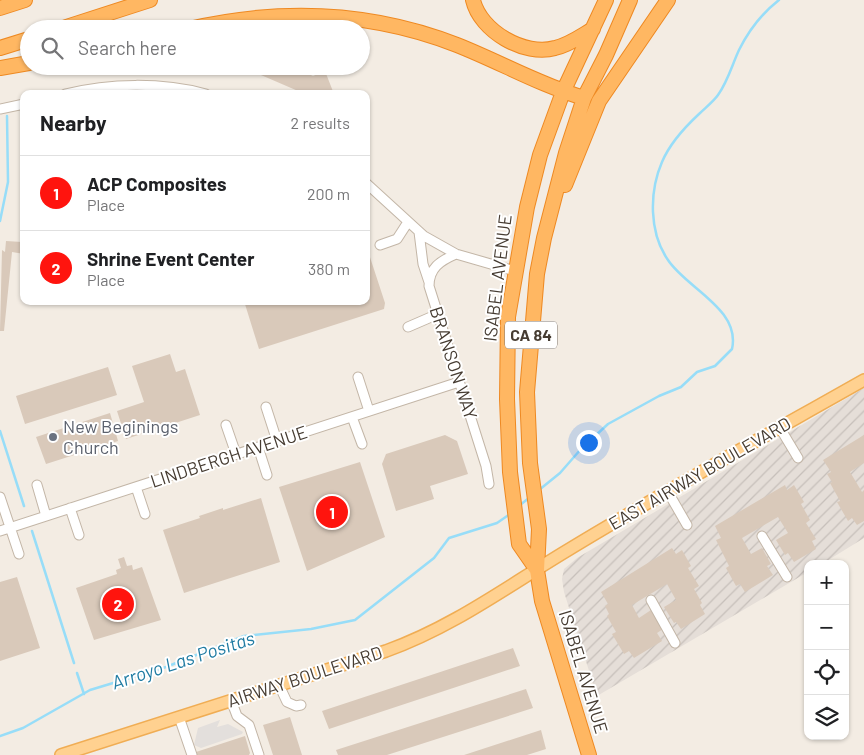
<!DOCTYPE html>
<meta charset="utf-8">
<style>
:root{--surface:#fff;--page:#f2f2f2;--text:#202124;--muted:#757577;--line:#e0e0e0;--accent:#ff140e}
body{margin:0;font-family:Barlow,sans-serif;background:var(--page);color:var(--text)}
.controls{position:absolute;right:15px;bottom:15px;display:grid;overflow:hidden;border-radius:10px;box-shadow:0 1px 4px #0004}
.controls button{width:45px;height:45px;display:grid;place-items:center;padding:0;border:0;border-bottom:1px solid var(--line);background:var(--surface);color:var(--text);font:25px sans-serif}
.you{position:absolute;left:588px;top:442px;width:18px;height:18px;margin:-12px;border:4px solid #fff;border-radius:50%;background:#1a73e8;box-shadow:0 0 0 8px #1a73e833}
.badge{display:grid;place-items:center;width:32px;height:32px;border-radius:50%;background:var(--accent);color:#fff;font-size:16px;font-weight:700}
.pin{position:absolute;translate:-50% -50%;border:2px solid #fff;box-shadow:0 1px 5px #0006}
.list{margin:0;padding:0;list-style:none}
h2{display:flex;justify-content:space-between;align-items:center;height:65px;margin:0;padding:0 20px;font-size:21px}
h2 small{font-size:16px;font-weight:400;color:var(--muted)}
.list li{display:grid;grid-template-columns:32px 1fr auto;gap:15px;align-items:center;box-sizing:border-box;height:75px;padding:0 20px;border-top:1px solid var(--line)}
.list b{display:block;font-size:19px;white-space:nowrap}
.list p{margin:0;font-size:16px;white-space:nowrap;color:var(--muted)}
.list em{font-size:16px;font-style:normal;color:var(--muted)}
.icon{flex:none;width:28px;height:28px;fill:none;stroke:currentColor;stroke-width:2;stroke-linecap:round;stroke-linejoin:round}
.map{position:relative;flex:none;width:864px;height:755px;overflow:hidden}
.search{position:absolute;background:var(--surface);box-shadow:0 1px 4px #0004;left:20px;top:20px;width:350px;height:55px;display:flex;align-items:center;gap:12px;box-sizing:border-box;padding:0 18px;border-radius:28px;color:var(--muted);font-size:19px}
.panel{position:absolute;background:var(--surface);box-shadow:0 1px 4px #0004;left:20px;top:90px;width:350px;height:215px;border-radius:10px}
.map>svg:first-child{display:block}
.industrial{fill:url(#industrial-furrows)}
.parking{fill:#e3dfdc}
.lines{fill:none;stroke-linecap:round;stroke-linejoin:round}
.stream{stroke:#97ddf8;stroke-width:2.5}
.building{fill:#d9c9ba}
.minor-casing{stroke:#c3b6a7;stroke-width:11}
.major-casing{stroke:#f0ad54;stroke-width:14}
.highway-casing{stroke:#ee8922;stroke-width:16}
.minor{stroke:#fff;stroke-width:9}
.major{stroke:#ffd190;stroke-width:11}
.highway{stroke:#ffb762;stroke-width:14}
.worship-dot{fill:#6b7280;stroke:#fff;stroke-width:2}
.labels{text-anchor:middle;stroke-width:4;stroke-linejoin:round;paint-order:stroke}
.shield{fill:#fff;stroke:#7e7670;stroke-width:1}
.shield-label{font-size:16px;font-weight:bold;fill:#463c32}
.street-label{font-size:18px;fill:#463c32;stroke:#fff}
.worship-label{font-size:18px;fill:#5b616d;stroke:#fff;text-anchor:start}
.water-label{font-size:19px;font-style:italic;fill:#1f7ba2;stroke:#fff}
</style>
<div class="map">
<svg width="864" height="755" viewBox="0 0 864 755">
<defs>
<pattern id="industrial-furrows" width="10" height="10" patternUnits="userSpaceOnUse" patternTransform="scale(1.25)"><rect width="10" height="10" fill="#e5ded8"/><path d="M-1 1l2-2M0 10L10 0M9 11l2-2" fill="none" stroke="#c6bfba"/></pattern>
</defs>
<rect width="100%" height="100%" fill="#f3ece3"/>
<path class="industrial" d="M864 388V538L822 564H808V572L597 696 564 592 562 579 564 569 577 558Z"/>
<path class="parking" d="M220 720 217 727 228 724 243 732 242 734 201 748 194 745 198 728Z"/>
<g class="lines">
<path class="stream" d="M0 221 8 182 7 116
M0 431 24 506
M539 490 560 473 581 449 608 424 659 396 681 387 697 372 715 366 732 349C741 309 686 288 668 260 649 233 649 192 662 162 670 143 685 127 699 114 705 108 713 102 718 95 728 81 732 65 739 50 749 30 761 14 779 0
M520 505 529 498
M32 531 74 663
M77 673 84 694
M0 736 23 728 90 690 166 667 244 636 311 629 355 620 434 558 449 538 497 523 510 514"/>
</g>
<path class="building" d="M248 66H292L313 76 325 71 334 94H305L247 69Z
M22 235 24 254 12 252 4 331H0L2 250 5 252 6 241 22 242Z
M367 248 385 303 384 309 259 349 244 301H366Z
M170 354 176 372 185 369 200 415 126 439 117 411 144 402 132 366Z
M108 367 117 395 25 424 16 396Z
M110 413 118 441 46 464 36 437Z
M445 435 457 441 468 474 430 486 434 499 396 511 382 464 386 454Z
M864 435V463L850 472 862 492 864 490V521L857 525 852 518 848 521 837 502 840 501 830 483 832 482 827 474 831 472 823 460Z
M360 462 385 537 307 571 279 487Z
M785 485 787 490 794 485 804 502 801 504 810 520 806 523 816 539 812 541 816 549 794 562 788 553 785 555 776 540 788 533 778 517 742 538 751 554 762 548 771 564 767 566 773 575 745 592 740 584 736 586 726 568 729 566 716 540 721 538 715 526Z
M261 498 280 562 184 593 163 530 200 518 199 516 223 508V510Z
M672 548 676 554 682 550 691 566 688 568 699 586 694 589 702 603 700 605 705 614 681 629 676 622 674 623 664 607 676 600 667 584 632 605 639 618 651 610 663 629 657 633 662 641 634 658 629 651 624 654 612 634 616 632 607 616 609 614 605 606 608 604 601 592Z
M124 557 127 566 132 565 133 570 142 567 161 620 94 640 76 588 117 574 116 570 121 568 118 559Z
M17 577 40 648 0 661V582Z
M513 648 520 666 329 729 322 711Z
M526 689 533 708 387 755H338L336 750Z
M290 717 302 755H273L263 725Z
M541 730 546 749 527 755H464Z
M245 736 250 753 249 755H197L196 752Z"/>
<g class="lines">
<defs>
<path id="minor" d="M65 94C110 83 161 82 206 94
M0 109 24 104
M366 183 424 236 456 254 515 271
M419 232 423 264 429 282
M380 245 397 239 408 222
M456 254C440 261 429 268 429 286L486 466 489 484
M408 327 438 314
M358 377 369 411
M266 407 277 441
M352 417 362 444
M226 425 236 454
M780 428 798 458
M258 447 267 475
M37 485 46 516
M136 487 145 514
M668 492 687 525
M0 497 19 554
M70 508 79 535
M0 531 459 382
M762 536 787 577
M651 600 675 643
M279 685 287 702 296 706 301 705
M231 700 237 716 249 725 259 755
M179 717 192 755"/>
<path id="major" d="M61 755 386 651C453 627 508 586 568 550 665 491 765 436 864 380"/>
<path id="highway" d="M473 0C480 31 525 57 555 48 569 45 581 36 593 29
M0 8 25 0
M60 29 150 0
M189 29C280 8 370 11 457 45 500 62 540 85 584 98
M0 48 29 39
M0 68 29 63
M565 185 599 101 668 0
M537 570 519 544 510 472 507 399 508 317 527 207 540 155 563 92 606 0
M589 755 542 601 537 570 539 529 530 463 527 392 537 274 544 238 566 153 584 98 606 55 630 0"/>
</defs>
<use href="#minor" class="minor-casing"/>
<use href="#major" class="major-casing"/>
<use href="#highway" class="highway-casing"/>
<use href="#minor" class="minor"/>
<use href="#major" class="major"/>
<use href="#highway" class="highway"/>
</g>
<circle class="worship-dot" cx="53" cy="437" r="5"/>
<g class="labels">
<rect class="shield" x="505" y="321.5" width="52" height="27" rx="4"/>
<g class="shield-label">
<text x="531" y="341">CA 84</text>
</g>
<g class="street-label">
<text transform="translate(498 278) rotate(-83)" y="6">ISABEL AVENUE</text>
<text transform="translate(453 363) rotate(72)" y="6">BRANSON WAY</text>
<text transform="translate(229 457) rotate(-18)" y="6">LINDBERGH AVENUE</text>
<text transform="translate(700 474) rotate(-30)" y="6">EAST AIRWAY BOULEVARD</text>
<text transform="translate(583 672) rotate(73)" y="6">ISABEL AVENUE</text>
<text transform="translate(305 677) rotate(-18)" y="6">AIRWAY BOULEVARD</text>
</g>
<g class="worship-label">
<text x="63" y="433">New Beginings<tspan x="63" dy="21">Church</tspan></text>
</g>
<g class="water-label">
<text transform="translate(183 660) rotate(-18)" y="7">Arroyo Las Positas</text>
</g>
</g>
</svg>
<div class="controls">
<button>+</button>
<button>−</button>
<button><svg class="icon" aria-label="locate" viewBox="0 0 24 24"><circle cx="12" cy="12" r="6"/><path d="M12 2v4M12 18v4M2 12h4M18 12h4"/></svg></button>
<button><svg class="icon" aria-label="layers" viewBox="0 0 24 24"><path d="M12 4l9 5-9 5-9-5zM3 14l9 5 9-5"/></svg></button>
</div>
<div class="you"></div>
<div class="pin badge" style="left:332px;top:512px">1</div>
<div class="pin badge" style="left:118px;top:604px">2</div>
<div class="search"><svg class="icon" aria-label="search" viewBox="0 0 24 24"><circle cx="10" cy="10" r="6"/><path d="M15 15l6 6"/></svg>Search here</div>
<section class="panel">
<h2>Nearby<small>2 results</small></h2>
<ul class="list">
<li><span class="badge">1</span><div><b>ACP Composites</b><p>Place</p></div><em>200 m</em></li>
<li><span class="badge">2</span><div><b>Shrine Event Center</b><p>Place</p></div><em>380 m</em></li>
</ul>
</section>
</div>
